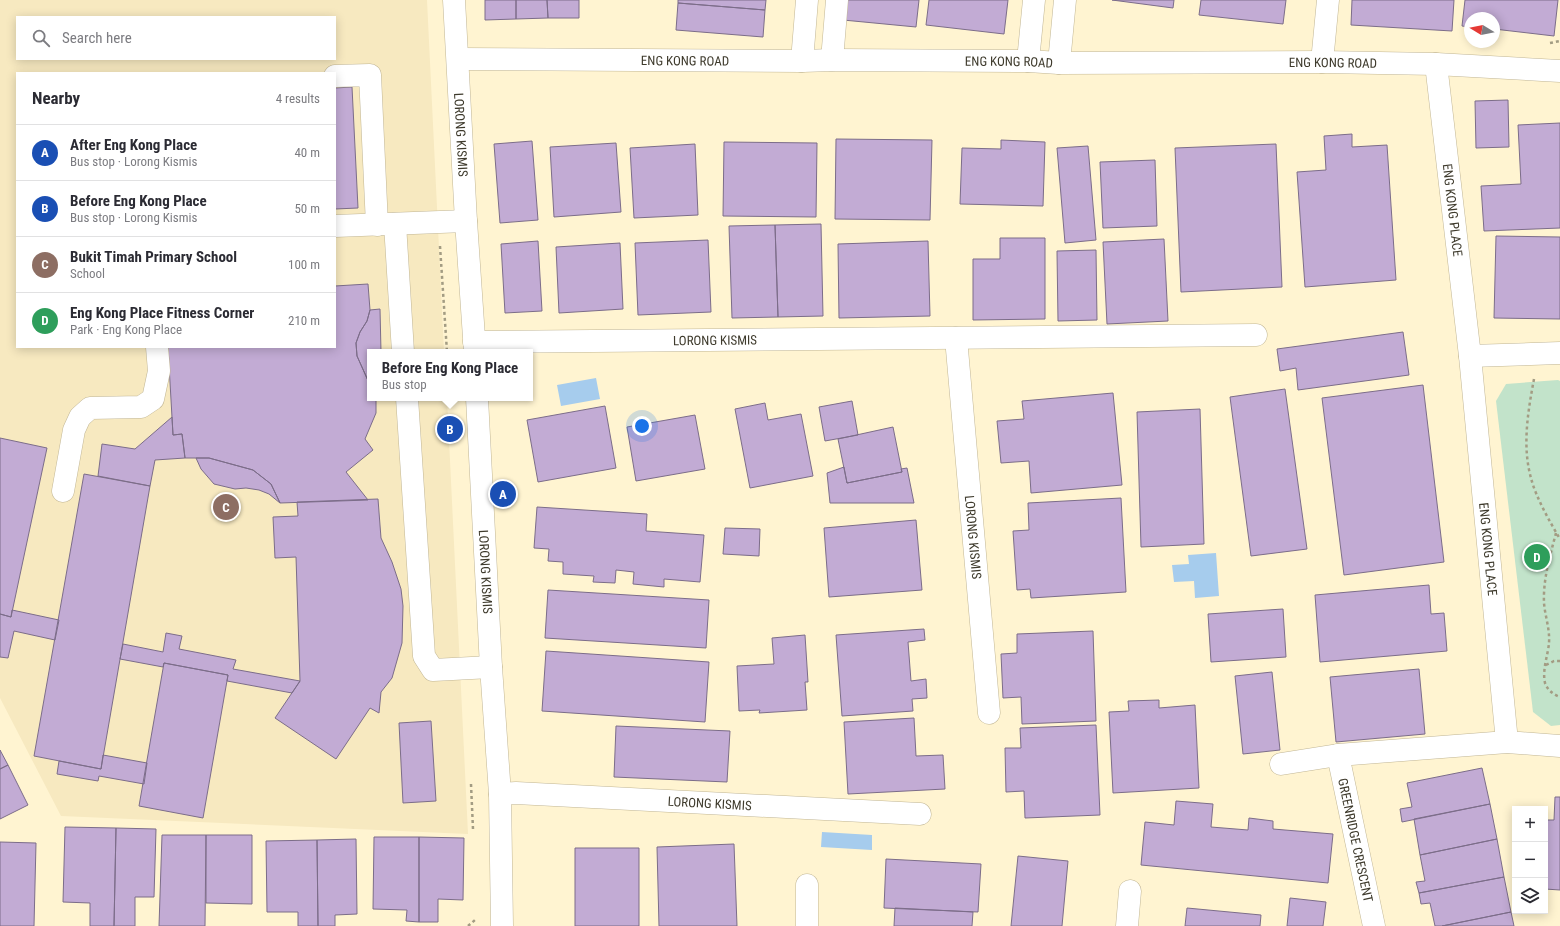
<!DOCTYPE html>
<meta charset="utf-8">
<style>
:root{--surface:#fff;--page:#f2f2f3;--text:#2b2b33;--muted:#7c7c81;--line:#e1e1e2;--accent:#d04720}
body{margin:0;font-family:"Roboto Condensed",sans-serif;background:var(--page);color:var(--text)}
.controls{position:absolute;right:12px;bottom:12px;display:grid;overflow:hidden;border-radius:0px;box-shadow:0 2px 10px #0003}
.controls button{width:36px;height:36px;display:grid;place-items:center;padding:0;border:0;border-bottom:1px solid var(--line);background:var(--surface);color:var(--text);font:20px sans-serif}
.compass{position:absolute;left:1464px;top:12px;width:36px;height:36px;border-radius:50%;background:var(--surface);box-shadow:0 2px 10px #0003;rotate:280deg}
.you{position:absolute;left:642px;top:426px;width:14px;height:14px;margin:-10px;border:3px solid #fff;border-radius:50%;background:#1a73e8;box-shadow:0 0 0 6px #1a73e833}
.badge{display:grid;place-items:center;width:26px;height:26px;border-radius:50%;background:var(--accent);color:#fff;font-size:13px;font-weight:700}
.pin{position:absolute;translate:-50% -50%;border:2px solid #fff;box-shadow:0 1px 4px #0006}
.popup{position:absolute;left:367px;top:349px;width:166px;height:52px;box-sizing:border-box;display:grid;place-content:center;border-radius:0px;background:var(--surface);filter:drop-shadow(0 1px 3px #0005);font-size:13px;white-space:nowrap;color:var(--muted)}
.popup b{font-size:15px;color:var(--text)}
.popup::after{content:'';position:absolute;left:50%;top:100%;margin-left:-8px;border:8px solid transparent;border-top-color:var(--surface)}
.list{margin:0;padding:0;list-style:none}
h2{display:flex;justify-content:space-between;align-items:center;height:52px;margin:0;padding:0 16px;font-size:17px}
h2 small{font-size:13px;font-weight:400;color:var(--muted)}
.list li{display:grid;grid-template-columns:26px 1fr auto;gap:12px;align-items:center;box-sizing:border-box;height:56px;padding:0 16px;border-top:1px solid var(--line)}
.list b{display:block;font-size:15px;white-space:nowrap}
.list p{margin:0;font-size:13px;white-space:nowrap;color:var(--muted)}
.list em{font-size:13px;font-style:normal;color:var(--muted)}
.icon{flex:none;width:22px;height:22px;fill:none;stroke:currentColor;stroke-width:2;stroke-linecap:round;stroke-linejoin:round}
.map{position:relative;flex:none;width:1560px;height:926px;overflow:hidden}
.search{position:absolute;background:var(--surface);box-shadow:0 2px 10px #0003;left:16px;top:16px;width:320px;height:44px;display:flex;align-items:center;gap:10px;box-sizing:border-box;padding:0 14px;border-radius:0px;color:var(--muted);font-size:15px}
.panel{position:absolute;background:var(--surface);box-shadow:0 2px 10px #0003;left:16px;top:72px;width:320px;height:276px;border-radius:0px}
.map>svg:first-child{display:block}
.built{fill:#f7e9c0;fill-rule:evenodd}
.green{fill:#c2e3ca}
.water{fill:#a6cced}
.building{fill:#c2abd4;stroke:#7c6d89}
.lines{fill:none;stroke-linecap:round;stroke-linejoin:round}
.minor-casing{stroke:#c1b695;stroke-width:23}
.path{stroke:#a39c83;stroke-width:2.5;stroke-dasharray:3 3;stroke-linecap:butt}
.minor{stroke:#fff;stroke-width:22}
.labels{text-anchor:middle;stroke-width:3.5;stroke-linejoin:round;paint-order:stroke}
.street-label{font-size:13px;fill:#3e3a2c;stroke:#fff}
</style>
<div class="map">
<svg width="1560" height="926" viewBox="0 0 1560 926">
<rect width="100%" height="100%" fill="#fff4d1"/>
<path class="built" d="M0 0H427L444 352H370V398H447L468 834 61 816 0 698ZM17 17H335V59H17ZM17 73H335V347H17Z"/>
<path class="green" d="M1558 380 1560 381V725L1551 726 1533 712 1496 401 1506 384Z"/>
<path class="water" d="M596 378 600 399 561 406 557 385Z
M1216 553 1219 596 1195 598 1194 581 1174 582 1172 565 1189 564 1188 555Z
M822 832 872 835V850L821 847Z"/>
<path class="building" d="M485 0H516V19L485 20Z
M516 0H547L548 18 516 19Z
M547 0H579V18H548Z
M678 0H766L765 10 678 3Z
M845 0H919L916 27 843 20Z
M929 0H1008L1004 34 926 25Z
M1112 0H1174L1173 8Z
M1201 0H1286L1283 24 1199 15Z
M1352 0H1454L1452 31 1351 25Z
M1465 0H1558L1554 36 1494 29V18H1470V27L1462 26Z
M678 3 765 10 763 37 676 30Z
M352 87 358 208 335 209V88Z
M1508 100 1509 147 1476 148 1475 101Z
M1560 123V228L1484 231 1481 186 1521 184 1518 125Z
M1352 134V147L1387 145 1396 280 1305 287 1297 172 1326 170 1324 136Z
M836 139 932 140 930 220 835 219Z
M1001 140 1045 142 1043 206 960 204 962 148 1001 149Z
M532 141 538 220 500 223 494 144Z
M724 142 817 143 816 217 723 216Z
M616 143 621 212 554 217 550 147Z
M695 144 698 215 634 218 630 148Z
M1276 144 1282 287 1181 292 1175 148Z
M1088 146 1096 240 1065 243 1057 148Z
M1155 160 1157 226 1103 228 1100 162Z
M821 224 823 316 778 317 775 225Z
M775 225 778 317 732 318 729 226Z
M1496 236 1560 237V319L1494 318Z
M1000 238H1045V319L973 320V259H1000Z
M1164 239 1168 321 1107 324 1103 242Z
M708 240 711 312 638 315 635 243Z
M538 241 542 311 505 313 501 244Z
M928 241 930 316 839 318 838 244Z
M620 243 623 309 559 313 556 247Z
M1096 250 1097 320 1058 321 1057 251Z
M368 284 370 310 367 321 360 332 356 343 357 356 370 385V398H376V413L365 439 373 450 346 472 368 500 280 503 271 484 253 470 209 458H185L182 434 173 435 168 347H335V286Z
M380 309 381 352H370V385L357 356 356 343 360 332 367 321 370 310Z
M1403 332 1409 375 1298 390 1296 368 1280 371 1277 349Z
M1423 385 1444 562 1344 575 1322 398Z
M1285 389 1307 549 1251 556 1230 397Z
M1113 393 1122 485 1031 493 1029 461 1001 463 997 421 1024 419 1022 401Z
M852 401 858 435 825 441 819 407Z
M765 403 768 420 801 414 813 476 750 488 735 409Z
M605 406 616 468 538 482 527 420Z
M1200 409 1204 544 1141 547 1137 412Z
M695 415 705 469 636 481 627 427Z
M172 417 173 435 182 434 185 458 155 460 150 486 98 476 102 444 135 449Z
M893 427 902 472 847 483 838 439Z
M0 438 47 448 11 617 0 614Z
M196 458H209L253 470 271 484 280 503 269 494 259 490 246 488 235 489 214 484 201 469Z
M844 467 847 483 902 472 901 469 907 468 914 503H830L827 473Z
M84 474 150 486 101 769 34 756Z
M1121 498 1126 592 1031 598 1030 589 1017 590 1013 531 1029 530 1028 503Z
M378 499 381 538 392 562 401 589 403 606 402 643 392 678 381 692 379 713 370 708 336 759 275 718 300 681 296 557 275 558 273 517 298 516 297 502Z
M537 507 647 514 646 531 704 535 700 582 664 579V587L633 584 634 572 616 570 615 583 593 582 594 576 563 574V562L548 561 549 549 534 548Z
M916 520 922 590 829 597 824 528Z
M725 528 760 529 759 556 723 554Z
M1429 585 1431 614 1444 613 1447 651 1320 662 1315 595Z
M548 590 709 600 706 648 545 638Z
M1283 609 1286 657 1211 662 1208 614Z
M12 610 59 620 55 640 14 631 8 658 0 657V614L11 617Z
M924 629 925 640 908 642 911 681 926 679 927 698 912 699 913 711 842 716 836 635Z
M1093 631 1096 721 1022 724 1021 697 1003 698 1001 654 1017 653V634Z
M166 633 182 636 179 649 236 660 233 669 300 681 292 693 227 681 228 675 164 663 163 667 120 659 123 644 163 652Z
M805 635 808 682H805L807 710 759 713 760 710 739 711 737 666 774 664 772 638Z
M546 651 709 662 705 722 542 711Z
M164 663 228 675 203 818 139 806Z
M1419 669 1425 734 1336 742 1330 677Z
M1272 672 1280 750 1243 754 1235 676Z
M1159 700V708L1195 705 1199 788 1113 793 1109 712 1129 711 1128 701Z
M914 718 916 756 943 755 945 789 848 794 844 722Z
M431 721 436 801 403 803 399 723Z
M1096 725 1100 815 1025 818 1024 791 1006 792 1005 748H1021L1020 728Z
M616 726 730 731 727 782 614 777Z
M0 750 8 765 0 769Z
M103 755 147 763 144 784 99 776 98 781 57 774 59 761 101 769Z
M8 765 28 805 0 819V769Z
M1482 768 1490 804 1402 822 1400 809 1412 807 1407 783Z
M1555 797H1560V890L1545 889V820H1554Z
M1176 801 1213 804 1211 827 1248 830 1249 818 1273 821V829L1333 834 1328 883 1141 865 1145 822 1174 825Z
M1490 804 1497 839 1420 855 1414 819Z
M65 827 116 828 114 926H90V903L63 902Z
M116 828 156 829 154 897H135V926H114Z
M162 835H206L205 926H159Z
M206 835H252V904L206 903Z
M374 837H419V922L406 921 407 910 373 909Z
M419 837 464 838 463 900 438 899V922H419Z
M356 839 357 914 335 915V926H318L317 840Z
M1497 839 1504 877 1419 893 1416 882 1425 881 1420 855Z
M317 840 318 926H298V912H267L266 841Z
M0 842 36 843 34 926H0Z
M734 844 737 926H659L657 847Z
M575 848H639V926H575Z
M1018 856 1068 861 1062 926H1011Z
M886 859 981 864 978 912 884 908Z
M1504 877 1511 912 1442 926H1435L1430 903 1421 904 1419 893Z
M1290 898 1326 902 1323 926H1287Z
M895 908 973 912 972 926H894Z
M1187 908 1261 915 1260 926H1185Z
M1511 912 1514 926H1442Z"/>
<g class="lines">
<defs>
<g id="minor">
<path id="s1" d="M454 0 466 221 475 352"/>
<path id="s2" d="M458 59 802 61 832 60 1028 61 1059 63 1322 62 1436 64 1560 71"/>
<path d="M832 60 837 0"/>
<path d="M802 61 807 0"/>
<path d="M1028 61 1034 0"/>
<path d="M1322 62 1328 0"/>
<path d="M1059 63 1065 0"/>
<path id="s3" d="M1436 64 1470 356 1507 742"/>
<path d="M335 76 370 75 377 225"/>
<path d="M395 224 403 352"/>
<path d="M335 226 466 221"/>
<path id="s4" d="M956 338 989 713"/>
<path id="s5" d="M474 342 1256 335"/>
<path d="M1470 356 1560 353"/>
<path d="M407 398 424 656 433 670 491 667"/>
<path id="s6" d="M477 398 491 667 500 794 502 926"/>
<path d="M63 491 74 430 80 417 90 408 141 407 153 399 159 371 157 347"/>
<path id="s7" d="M1338 755 1374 926"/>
<path d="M1281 764 1338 755 1507 742 1560 746"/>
<path id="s8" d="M500 794 516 793 920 814"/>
<path d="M807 885V926"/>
<path d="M1127 926 1130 891"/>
</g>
</defs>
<use href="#minor" class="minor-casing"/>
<path class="path" d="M1550 43 1560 41
M440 246 447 352
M1534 379C1528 411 1522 446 1531 478 1536 498 1550 522 1560 539
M1556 533C1550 556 1543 579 1544 603 1545 616 1550 629 1549 643 1548 655 1542 670 1545 683 1548 691 1553 694 1560 697
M1546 665 1554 661H1560
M471 784 473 829
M468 926 475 920"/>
<use href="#minor" class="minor"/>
</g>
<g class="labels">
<g class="street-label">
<text dy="5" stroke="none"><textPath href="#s2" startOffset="227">ENG KONG ROAD</textPath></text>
<text dy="5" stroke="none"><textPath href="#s2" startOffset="551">ENG KONG ROAD</textPath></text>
<text dy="5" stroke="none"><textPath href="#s2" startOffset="875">ENG KONG ROAD</textPath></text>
<text dy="5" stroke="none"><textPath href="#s1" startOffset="135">LORONG KISMIS</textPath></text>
<text dy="5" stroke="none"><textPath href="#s3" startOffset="147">ENG KONG PLACE</textPath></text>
<text dy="5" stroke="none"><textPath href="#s5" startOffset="241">LORONG KISMIS</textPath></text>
<text dy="5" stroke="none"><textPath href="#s4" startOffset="200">LORONG KISMIS</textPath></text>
<text dy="5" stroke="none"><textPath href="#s3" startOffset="488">ENG KONG PLACE</textPath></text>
<text dy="5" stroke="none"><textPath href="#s6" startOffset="174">LORONG KISMIS</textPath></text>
<text dy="5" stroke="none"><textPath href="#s8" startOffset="210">LORONG KISMIS</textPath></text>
<text dy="5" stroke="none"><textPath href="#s7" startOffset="87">GREENRIDGE CRESCENT</textPath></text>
</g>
</g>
</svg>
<div class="controls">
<button>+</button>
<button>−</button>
<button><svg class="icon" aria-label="layers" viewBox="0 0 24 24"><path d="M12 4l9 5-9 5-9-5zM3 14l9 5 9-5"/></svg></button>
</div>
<svg class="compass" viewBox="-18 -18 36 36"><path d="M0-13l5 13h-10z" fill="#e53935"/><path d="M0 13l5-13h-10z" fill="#7c7c81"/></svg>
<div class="you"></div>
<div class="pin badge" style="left:503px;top:494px;background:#1a4fb4">A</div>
<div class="pin badge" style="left:450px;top:429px;background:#1a4fb4">B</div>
<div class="popup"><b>Before Eng Kong Place</b>Bus stop</div>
<div class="pin badge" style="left:226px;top:507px;background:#8d6e63">C</div>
<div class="pin badge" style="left:1537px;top:557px;background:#2e9e5b">D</div>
<div class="search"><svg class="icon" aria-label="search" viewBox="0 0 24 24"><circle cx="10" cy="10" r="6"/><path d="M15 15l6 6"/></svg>Search here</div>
<section class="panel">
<h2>Nearby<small>4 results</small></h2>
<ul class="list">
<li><span class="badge" style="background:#1a4fb4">A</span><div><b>After Eng Kong Place</b><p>Bus stop · Lorong Kismis</p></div><em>40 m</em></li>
<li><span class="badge" style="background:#1a4fb4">B</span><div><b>Before Eng Kong Place</b><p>Bus stop · Lorong Kismis</p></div><em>50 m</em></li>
<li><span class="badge" style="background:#8d6e63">C</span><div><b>Bukit Timah Primary School</b><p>School</p></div><em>100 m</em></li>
<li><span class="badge" style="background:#2e9e5b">D</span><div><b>Eng Kong Place Fitness Corner</b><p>Park · Eng Kong Place</p></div><em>210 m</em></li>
</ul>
</section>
</div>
